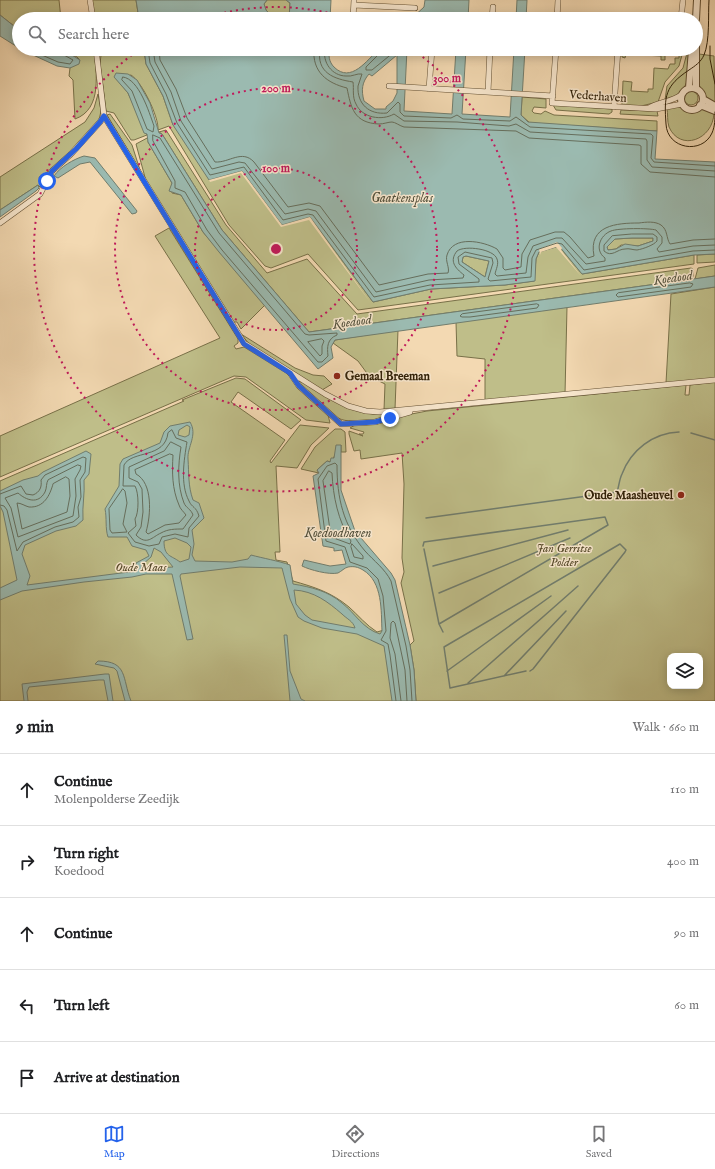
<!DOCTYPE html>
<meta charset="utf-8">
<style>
:root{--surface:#fff;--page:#f6f6f6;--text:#202124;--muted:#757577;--line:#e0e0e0;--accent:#2563eb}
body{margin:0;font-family:"IM FELL English",serif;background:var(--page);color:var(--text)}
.controls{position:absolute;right:12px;bottom:12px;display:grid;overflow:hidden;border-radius:8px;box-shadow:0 2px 10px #0003}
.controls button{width:36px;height:36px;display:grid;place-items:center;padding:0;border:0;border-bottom:1px solid var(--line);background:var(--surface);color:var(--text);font:20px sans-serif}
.stop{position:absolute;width:12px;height:12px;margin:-9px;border:3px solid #2563eb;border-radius:50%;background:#fff}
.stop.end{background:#2563eb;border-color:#fff;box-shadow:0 1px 4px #0008}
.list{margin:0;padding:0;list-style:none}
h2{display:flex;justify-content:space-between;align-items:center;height:52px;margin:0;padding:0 16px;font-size:17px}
h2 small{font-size:13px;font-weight:400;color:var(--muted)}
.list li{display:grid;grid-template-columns:26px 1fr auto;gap:12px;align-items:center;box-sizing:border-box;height:72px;padding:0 16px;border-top:1px solid var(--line)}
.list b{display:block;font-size:15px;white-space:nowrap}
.list p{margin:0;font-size:13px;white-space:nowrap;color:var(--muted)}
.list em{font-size:13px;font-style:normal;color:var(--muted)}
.icon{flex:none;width:22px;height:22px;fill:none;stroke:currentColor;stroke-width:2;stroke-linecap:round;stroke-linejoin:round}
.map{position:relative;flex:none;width:715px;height:701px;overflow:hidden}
.search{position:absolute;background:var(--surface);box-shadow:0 2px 10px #0003;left:12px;right:12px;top:12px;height:44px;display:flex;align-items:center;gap:10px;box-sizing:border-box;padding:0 14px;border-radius:22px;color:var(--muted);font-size:15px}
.sheet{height:412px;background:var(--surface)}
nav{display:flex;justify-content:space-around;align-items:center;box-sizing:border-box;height:56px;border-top:1px solid var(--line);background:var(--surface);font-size:11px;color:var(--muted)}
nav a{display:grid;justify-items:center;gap:2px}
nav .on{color:var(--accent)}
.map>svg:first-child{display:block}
.green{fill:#bfbe89;stroke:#787048;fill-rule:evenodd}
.water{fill:#9bbab0;stroke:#717d6d;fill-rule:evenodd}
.pier{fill:#f3d9b2}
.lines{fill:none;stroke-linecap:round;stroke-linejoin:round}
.shore{stroke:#666e5c;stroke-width:1}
.stream{stroke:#717d6d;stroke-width:1.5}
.minor-casing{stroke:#624f32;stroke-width:6}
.tertiary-casing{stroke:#624f32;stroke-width:8}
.minor{stroke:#f7e6cd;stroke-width:5}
.tertiary{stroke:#f7e6cd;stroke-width:6}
.tram{stroke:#312108;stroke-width:1}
.route{stroke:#2563eb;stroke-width:5}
.ring{fill:none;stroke:#c2185b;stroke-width:2;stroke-dasharray:2 4}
.poi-dot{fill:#8f2418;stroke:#f7e6cd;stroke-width:1.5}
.labels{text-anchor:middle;stroke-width:3;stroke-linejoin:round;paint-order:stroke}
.street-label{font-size:12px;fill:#312108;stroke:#f7e6cd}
.poi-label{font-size:12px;font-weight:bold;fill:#312108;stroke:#f7e6cd;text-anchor:start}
.park-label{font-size:12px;font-style:italic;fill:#544828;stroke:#f7e6cd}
.water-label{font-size:13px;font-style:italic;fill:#514f3a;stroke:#f7e6cd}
.centre{fill:#c2185b;stroke:#f7e6cd;stroke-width:2}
.ring-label{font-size:12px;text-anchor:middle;font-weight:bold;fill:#c2185b;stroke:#f7e6cd;stroke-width:3;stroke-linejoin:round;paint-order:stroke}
</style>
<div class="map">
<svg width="715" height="701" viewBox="0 0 715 701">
<rect width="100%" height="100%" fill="#f3d9b2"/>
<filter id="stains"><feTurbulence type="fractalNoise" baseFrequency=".005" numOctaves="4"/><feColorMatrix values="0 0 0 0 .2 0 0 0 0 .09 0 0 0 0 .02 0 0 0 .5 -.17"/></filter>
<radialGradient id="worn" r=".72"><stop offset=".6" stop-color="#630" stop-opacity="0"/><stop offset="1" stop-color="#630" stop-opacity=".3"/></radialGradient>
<path class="green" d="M0 0H59L61 19H19V30L0 15Z
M92 0H136L139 19H95Z
M267 0H286L290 3 289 19H274L266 10 264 4Z
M68 49 76 51 94 49C96 72 103 109 75 119L73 80 69 76 70 68 79 59 77 57 67 52Z
M99 49H144L146 64 163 96 173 125 310 217 373 302 431 289 505 285 534 281 536 259 539 252 559 246 582 274 694 255V264L358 310 308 254 271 268 265 266 229 225 169 126 158 130C159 117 142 82 131 75L116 78 128 93 147 135 134 140H131L114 113 106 111V110L100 64 101 55Z
M622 51 665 54V60H661V56L626 54 625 58 622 57Z
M687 53H690C688 77 691 92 665 100L667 86 683 68Z
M699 54 714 56 715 104C694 90 698 77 699 54Z
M679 55H682L679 66 665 82 658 102 641 106 622 105 623 81 632 82 631 91 648 92V89H653L654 68 668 69 670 64H675V58H679Z
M684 98a7 7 0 1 1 14 0a7 7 0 1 1-14 0Z
M98 94 101 111 99 120 72 151 52 169 39 177 40 179 48 175 42 189 38 185 0 210V177L85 122 94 108Z
M522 97 546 99V108L534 107 532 111 534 113 541 114 545 111 554 115 657 121V131L530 123 521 115Z
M553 105 612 109V112L609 114 556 110Z
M680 107 688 111 704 109 714 113C713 140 680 152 669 127 667 121 668 114 667 108Z
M621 110 657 111 658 116 620 114Z
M110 114 132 145 140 170 107 115Z
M166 130 226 225 267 273 307 259 357 314 691 268 693 269V279L309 332 222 230 162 134 159 132Z
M149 137 148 142 172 183V193L181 195 203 232 265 305 241 329 237 322H233L146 181 136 144Z
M169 228 238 339V343L234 346 236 349 244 347 286 373 328 415 330 423 306 420 246 377 234 376 0 477V436L220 338 155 236Z
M632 238H653V241L638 246 621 245 616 249 608 250 607 247 615 239Z
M715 254V262L697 263V255Z
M466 256 489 261 485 277 462 262 463 257Z
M715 265V276L695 279 698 268Z
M715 287V378L666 383 671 294Z
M567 307 565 394 485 401V359L457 356 456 322Z
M398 330 395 409 384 410 385 384 369 376 358 361 333 343 335 340Z
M241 334 295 368 313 375 324 376 332 384 322 390 250 345Z
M236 378 245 379 301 420 291 429 238 392 231 402 285 440 270 461 271 463 300 425 329 428 311 445 297 468 276 466 280 552H275L276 560 287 562 293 581C314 587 331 592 349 607 358 615 366 625 377 632L384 630 385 650 394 701H0V481L184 401 182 400Z
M298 380 357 411 373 414 402 413C386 418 354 426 338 418 324 411 312 395 300 385Z
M715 382V701H416L414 670 410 645 414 641 401 583 404 572 402 558 404 484 402 453 361 459 360 450 354 451 349 434V431L363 436 359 434H363L364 432 350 428 355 425 427 411 686 385 685 395H689L690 385ZM670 656H700V686H670Z
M335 429H341L345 432 346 452H341V445L331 462 327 461 317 470 319 473 301 469 315 447Z"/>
<path class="water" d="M136 0H267L264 4 266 10 274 19H139Z
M286 0H331L330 19H289L290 3Z
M425 0H469L468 19H411L424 7Z
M517 0H527L526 19H516Z
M0 15 19 30V48L0 36Z
M20 49H58L63 51 68 49 67 52 80 60 79 64 70 68 57 66Z
M144 49H330C328 55 329 62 334 67 351 84 367 60 379 49H407L404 111 452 114 456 49H466L462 114 510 117 514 49H525L521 115 528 122 657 131 655 159 715 162V254L694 255 582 274 559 246 539 252 536 259 535 281 505 285 431 289 373 302 310 217 282 225 242 171 209 180 173 125 163 96 146 64ZM397 55V93L393 101 386 107V109H375L364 101C361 90 362 82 369 74L372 76ZM632 238H653V241L638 246 625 244 616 249 608 250 607 247 615 239ZM466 256 489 261 485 277 462 262 463 257Z
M116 73 128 74 137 80 150 103 159 133 162 134 222 230 309 332 715 276V287L335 340 331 347 333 358 318 369 219 252 203 232 181 195 169 191 172 183 148 142 147 134 144 133 128 93 114 77Z
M84 156 95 158 137 211 136 213 132 214 90 162 80 164 58 178 54 176C60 167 74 159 84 156Z
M38 185 39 188 36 191 0 217V210Z
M190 422C198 435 187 447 188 459 189 474 188 486 193 500L199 503 204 518 192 530 194 544 192 555 195 561 232 562 248 559 251 555C262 558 279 561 290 565L293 584C311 587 328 591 342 603 355 613 363 629 380 634L382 631C381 611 383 582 363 570 358 567 354 566 348 567 344 568 342 571 338 573 329 575 310 570 302 566L304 560 330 566 346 564 342 550 334 551V548L323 546 313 476 319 473 317 470 327 461 330 462 331 458H334L336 445H341V490L355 531 391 573 395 580 410 645 414 670 416 701H392L384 646 357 634 322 628 304 621 298 617 290 599 282 568 240 567 181 574 180 576 193 639 187 640 172 574H146L132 577 84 582 22 591 0 600V588L17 580 3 512 0 506V491L23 480 38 476 43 472 86 451 91 454 89 474 84 480C85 494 82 506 83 520L76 526 56 531 25 545 22 554 30 576 27 585 137 571 136 563 149 556 146 550 132 546 127 537H108C105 528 107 518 105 509L119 486 120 464 123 459 160 443 164 432 170 426ZM187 425 190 427 189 435 185 437 178 435 179 430ZM175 538 187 543 191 547 189 559 180 562C171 555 164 557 164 541ZM154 548 161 552 173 567 142 569V565L151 557ZM294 590C314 591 328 602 342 614 347 619 353 621 355 628L312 620 305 615 296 604Z
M284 635H287L290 671 301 699 305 701H290Z
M98 661C128 661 122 678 131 701H125L117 671 114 668 95 664Z
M105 674H109L113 701H108L104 680H99L29 687 27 692 28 701H24L22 684Z"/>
<path class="pier" d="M242 171 282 225 310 217 370 302 309 220 281 227 241 173 210 182 209 180Z
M557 242 562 248 561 250 581 276 556 247 541 252 540 255 539 249Z"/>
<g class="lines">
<path class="shore" d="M28 49 58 62 70 64 73 60 64 55V49
M148 49 150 63 166 94 177 123 210 175 244 167 283 220 308 214 313 215 374 297 430 285 479 282V279L459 264 458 257 465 252 492 258 493 263 488 279 490 281 531 277 532 258 536 250 557 243 562 244 584 270 693 251 715 250
M153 49 155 62 171 92 181 121 212 169 239 162 245 163 285 214 308 209 316 211 376 292 429 280 463 278 464 275C455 268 449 261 457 251 465 245 494 249 497 259 499 264 496 269 495 274L497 276 526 273 528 257 533 246 556 238H562L586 264 605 261V258C594 250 600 235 611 231 618 228 649 228 656 230L662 237V243L657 249 659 252 693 246 715 245
M159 49 160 60 176 89 187 118 215 162C229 163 242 149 254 162L288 207 309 203 320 206 379 285 428 274 448 273C450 268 445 261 447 255 453 235 483 241 497 249L503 258V268L505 270 521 267 522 254 530 240 555 232H564L570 237 588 258 594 256C588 225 617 223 639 223 646 222 655 221 661 225 668 230 666 238 670 244L693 240 715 239
M314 49C312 72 327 83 347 88 351 108 354 123 379 124 384 124 388 122 392 122 395 122 400 126 404 127L516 131 529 138 639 145 641 146V164L650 172 715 177
M320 49C316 73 334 79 353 82 354 89 352 97 356 104 362 118 382 121 394 114L404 121 457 122 509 126 516 124 530 132 646 139 647 141V160L652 167 715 171
M325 49C322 62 332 76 346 76 352 77 357 73 362 74 361 78 359 82 358 86 357 104 369 115 387 113L398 102 400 104V112L404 116 451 118 457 115 463 119 510 121 516 117 530 127 651 134 653 136 651 158 654 162 715 166
M381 49 380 53 366 67V70H372L394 52 402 53 403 49
M123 77C139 79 149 112 154 126L153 132 147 129 132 91 122 80Z
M153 135 160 138 219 233 305 334 309 335 337 333V335C327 339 327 347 328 356L322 362H318L222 250 207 230 185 192 175 188V181L153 141Z
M632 234H653L657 237V241C654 245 643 249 637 250 633 250 629 248 625 249 617 249 612 258 604 251V245L612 236Z
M690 283 693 284 691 287 618 297 616 295 618 293Z
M537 304 539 305 537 308 470 317H462L460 316 462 314Z
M322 339 324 341 322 346V354L320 356 308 342Z
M172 430 176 438 187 442C184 460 180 484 189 501 192 508 196 506 199 516L189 528 188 537 175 534 162 537 159 544 149 546 135 542 128 533 136 526 135 519C139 513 139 493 135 486H123L124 465C132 450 165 459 168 433Z
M171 442 181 447C178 465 177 485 184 503 186 508 191 509 193 515L183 529C175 529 168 529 161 533 152 537 147 546 136 535L141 527 143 512 142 489 138 482 129 478V467L164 451Z
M170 454 173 455C172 472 172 489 179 505 180 509 184 512 186 515L179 523 165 525 148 534 146 532C151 515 153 483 136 474L135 470Z
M78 465 81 466 80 470 75 479 76 496 73 516 18 537 11 508 5 498 18 493C26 500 38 505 45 492 47 488 46 483 48 480Z
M329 471 332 473C333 496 338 521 351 541L350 544 331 537 323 481Z
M66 477 69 479 70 496 67 512 22 529 17 503C21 503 25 506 29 507 44 508 50 495 53 484Z
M123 489 125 491 127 503 123 524 127 532 112 533 110 530 109 509Z
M0 494 21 486 26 494 33 495C40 492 42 487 41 480L45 475 83 457 86 458 85 472 80 480 81 497 78 507 79 517 73 522 55 527 23 542 17 551 7 510 4 506 0 505
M352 544 363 556V559L354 557 351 547Z
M396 701 390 655 388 644 381 640 386 631 383 596 378 579 367 568 350 562 345 547 326 541 318 479 327 466 335 463 337 465C337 498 343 525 365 551 374 561 385 569 391 581L406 646 410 670 412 701
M401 701 395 654 390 638 391 623 393 621 395 623 405 670 407 701"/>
<path class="stream" d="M691 433 715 440
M426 518 617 492C619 487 619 480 622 474 631 450 653 433 679 432
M423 546 424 542 605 517 608 525 439 624 424 549
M433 566 568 530
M439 593 570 538
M439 624 443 632
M447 671 551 596
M526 671 450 688 444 647 620 544 626 550 625 552 533 669 530 671
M504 676 566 611
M468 683 578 586"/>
<defs>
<path id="minor" d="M90 0 93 19
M354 5 415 8
M353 19 354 0
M492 19 493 7
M557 19 558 0
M681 19 683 0
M96 49 104 116 244 343 325 394 348 406 366 411 380 412 715 380
M360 49 362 51
M556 49 552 103 656 109 682 104
M642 49 676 51 679 49
M389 86 553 96
M429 89 432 49
M488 92 490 49
M614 107 618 49
M649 108C659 102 671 102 681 95
M0 223 40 194 52 171 71 154 100 122 104 116
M291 374 299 386 341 424 375 422 410 412"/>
<path id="tertiary" d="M696 19 697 0
M696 28V89
M689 88 692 49
M681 99a11 11 0 1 1 22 0a11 11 0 1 1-22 0Z
M703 99 715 106
M700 105 715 111"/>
</defs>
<use href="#minor" class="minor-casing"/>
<use href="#tertiary" class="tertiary-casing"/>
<use href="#minor" class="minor"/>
<use href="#tertiary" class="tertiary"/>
<path class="tram" d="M709 0C708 15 710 41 704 55 701 62 695 66 689 70 665 86 664 96 666 124 667 149 702 155 712 133 715 126 715 119 715 112
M710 46V59L715 84"/>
</g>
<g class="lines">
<path class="route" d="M47 181 52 171 76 149 100 122 104 116 244 344 290 373 299 386 341 424 375 422 390 418"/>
</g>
<g class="ring">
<circle cx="276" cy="249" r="81"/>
<circle cx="276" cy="249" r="161"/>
<path d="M201 19A242 242 0 0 1 351 19M413 50A242 242 0 1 1 139 50"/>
</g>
<g class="poi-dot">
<circle cx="337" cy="376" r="4"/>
<circle cx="681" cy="495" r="4"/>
</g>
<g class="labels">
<g class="street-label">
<text transform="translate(598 96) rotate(4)" y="4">Vederhaven</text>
</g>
<g class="poi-label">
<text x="345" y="380">Gemaal Breeman</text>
<text x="673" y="499" text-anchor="end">Oude Maasheuvel</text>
</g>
<g class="park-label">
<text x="564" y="552">Jan Gerritse<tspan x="564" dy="14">Polder</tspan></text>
<text x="141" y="571">Oude Maas</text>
</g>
<g class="water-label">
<text x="402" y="202">Gaatkensplas</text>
<text transform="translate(673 277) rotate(-8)" y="5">Koedood</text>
<text transform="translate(352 321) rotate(-8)" y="5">Koedood</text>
<text x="338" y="537">Koedoodhaven</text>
</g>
</g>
<circle cx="276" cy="249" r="6" class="centre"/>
<g class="ring-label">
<text x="447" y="82">300 m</text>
<text x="276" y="92">200 m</text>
<text x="276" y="172">100 m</text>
</g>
<rect width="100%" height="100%" filter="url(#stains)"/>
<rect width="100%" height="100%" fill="url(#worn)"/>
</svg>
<div class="controls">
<button><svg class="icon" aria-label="layers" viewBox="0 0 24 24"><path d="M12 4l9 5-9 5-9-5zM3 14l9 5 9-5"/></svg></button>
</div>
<div class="stop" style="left:47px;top:181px"></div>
<div class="stop end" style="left:390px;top:418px"></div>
<div class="search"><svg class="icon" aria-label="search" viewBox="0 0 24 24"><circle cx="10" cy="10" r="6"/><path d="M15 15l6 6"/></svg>Search here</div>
</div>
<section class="sheet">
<h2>9 min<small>Walk · 660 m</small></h2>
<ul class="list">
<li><svg class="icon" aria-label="ahead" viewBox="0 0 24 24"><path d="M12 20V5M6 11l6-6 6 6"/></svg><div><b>Continue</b><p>Molenpolderse Zeedijk</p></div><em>110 m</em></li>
<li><svg class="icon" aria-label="right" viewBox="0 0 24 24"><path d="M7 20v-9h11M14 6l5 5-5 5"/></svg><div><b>Turn right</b><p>Koedood</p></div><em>400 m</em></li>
<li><svg class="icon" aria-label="ahead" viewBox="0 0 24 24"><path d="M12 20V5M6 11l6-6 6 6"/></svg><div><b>Continue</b></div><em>90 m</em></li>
<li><svg class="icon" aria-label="left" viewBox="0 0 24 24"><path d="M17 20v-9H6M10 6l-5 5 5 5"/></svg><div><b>Turn left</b></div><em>60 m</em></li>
<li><svg class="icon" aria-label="arrive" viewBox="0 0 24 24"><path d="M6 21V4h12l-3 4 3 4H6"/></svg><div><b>Arrive at destination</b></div></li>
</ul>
</section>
<nav>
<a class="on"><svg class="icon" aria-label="map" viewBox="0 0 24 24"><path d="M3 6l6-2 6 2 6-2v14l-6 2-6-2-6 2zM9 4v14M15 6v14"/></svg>Map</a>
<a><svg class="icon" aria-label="directions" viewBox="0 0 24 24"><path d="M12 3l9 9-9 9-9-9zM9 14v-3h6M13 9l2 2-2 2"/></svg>Directions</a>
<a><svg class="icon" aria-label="saved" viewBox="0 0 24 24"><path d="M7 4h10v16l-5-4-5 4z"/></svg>Saved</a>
</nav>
